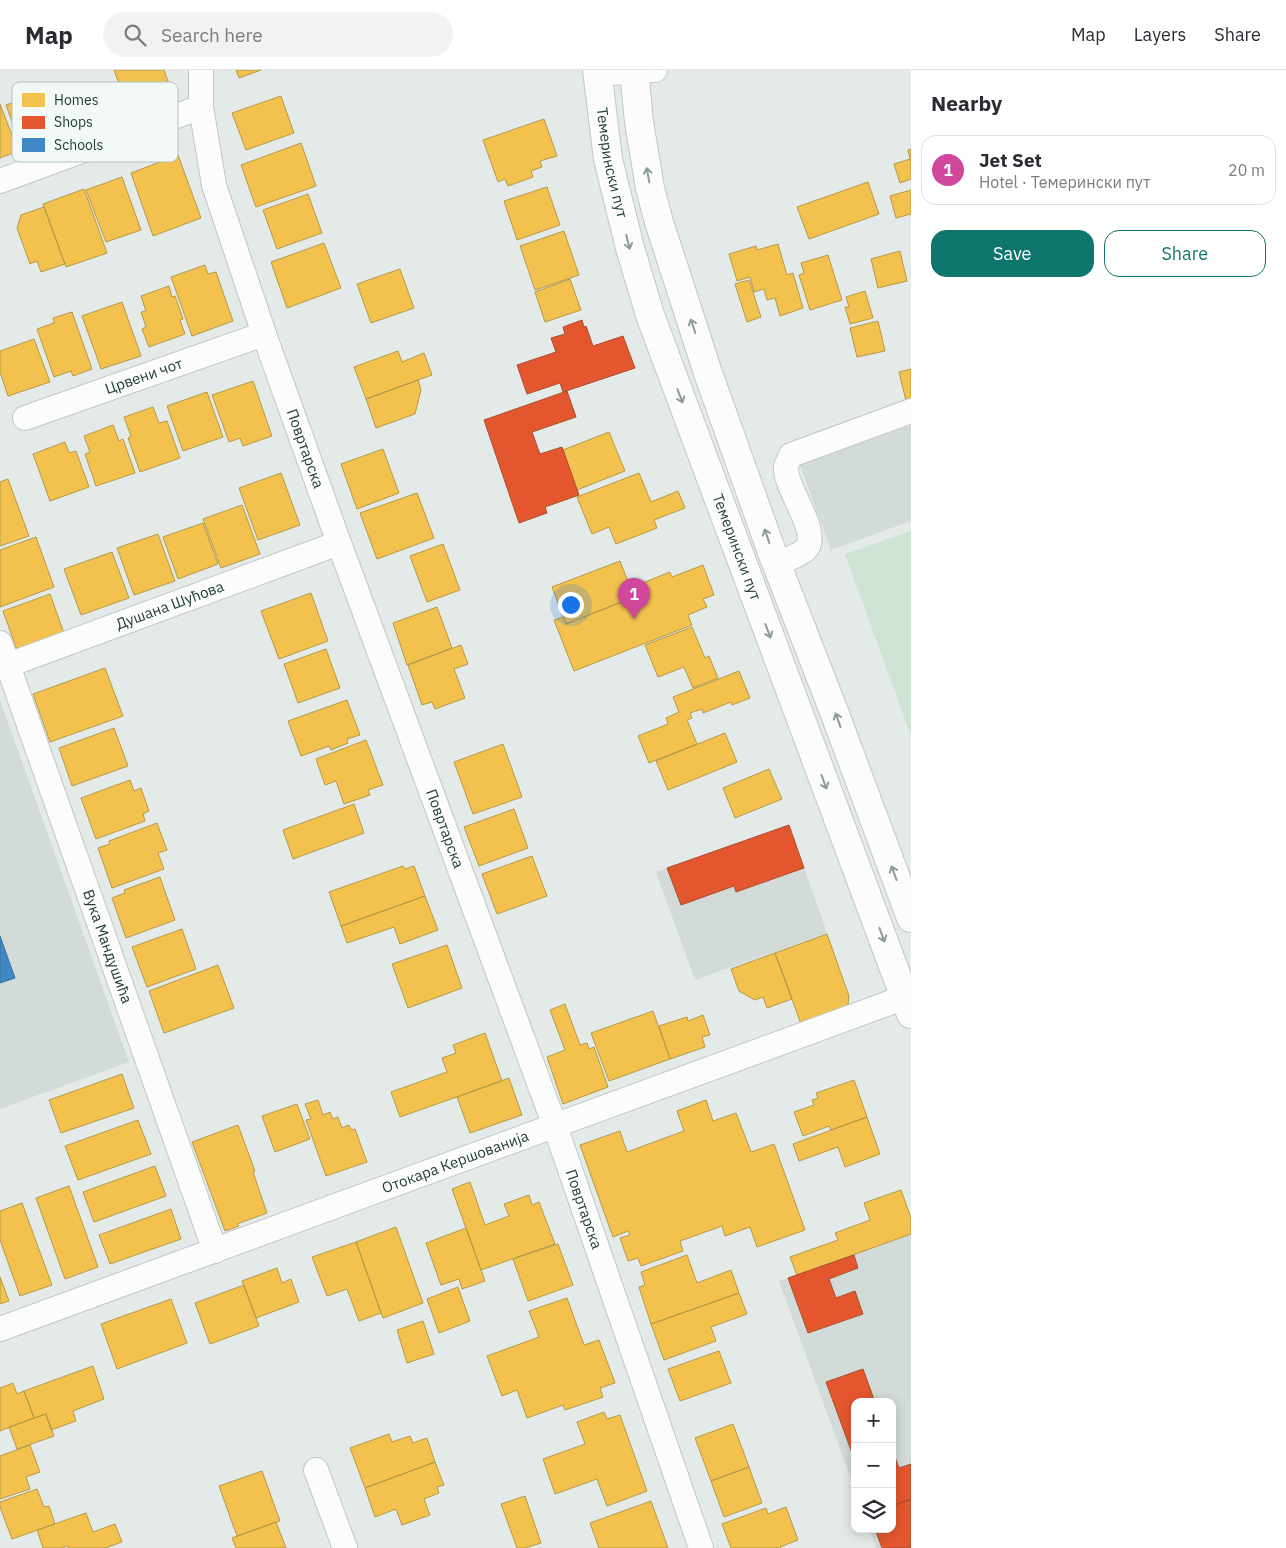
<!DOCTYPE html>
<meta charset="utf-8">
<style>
:root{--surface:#fff;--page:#f2f2f3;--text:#2b2b33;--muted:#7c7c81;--line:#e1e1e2;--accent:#0f766e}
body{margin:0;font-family:"IBM Plex Sans",sans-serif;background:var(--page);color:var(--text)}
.controls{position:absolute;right:15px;bottom:15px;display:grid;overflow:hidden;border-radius:10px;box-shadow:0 2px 12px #0003}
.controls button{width:45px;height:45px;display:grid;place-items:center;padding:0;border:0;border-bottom:1px solid var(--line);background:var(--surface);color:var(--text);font:25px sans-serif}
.you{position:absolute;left:570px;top:534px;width:18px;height:18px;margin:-12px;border:4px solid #fff;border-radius:50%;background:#1a73e8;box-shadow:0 0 0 8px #1a73e833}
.badge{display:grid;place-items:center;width:32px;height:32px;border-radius:50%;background:var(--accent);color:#fff;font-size:16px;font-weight:700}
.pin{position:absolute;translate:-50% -41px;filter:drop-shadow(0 1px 2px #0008)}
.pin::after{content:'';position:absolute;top:26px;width:18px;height:15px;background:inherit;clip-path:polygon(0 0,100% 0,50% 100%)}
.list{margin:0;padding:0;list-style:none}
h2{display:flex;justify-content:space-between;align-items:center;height:65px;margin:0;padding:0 20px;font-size:21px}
h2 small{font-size:16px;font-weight:400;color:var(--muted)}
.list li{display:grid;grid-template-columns:32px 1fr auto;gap:15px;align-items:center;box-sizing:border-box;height:70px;margin:0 10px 10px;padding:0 10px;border:1px solid var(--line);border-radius:15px}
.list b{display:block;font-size:19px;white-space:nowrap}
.list p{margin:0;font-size:16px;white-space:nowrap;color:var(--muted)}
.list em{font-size:16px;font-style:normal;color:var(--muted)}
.actions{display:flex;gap:10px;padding:15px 20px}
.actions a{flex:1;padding:11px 0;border:1px solid var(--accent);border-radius:15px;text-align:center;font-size:18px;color:var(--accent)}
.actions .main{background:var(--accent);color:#fff}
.icon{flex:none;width:28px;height:28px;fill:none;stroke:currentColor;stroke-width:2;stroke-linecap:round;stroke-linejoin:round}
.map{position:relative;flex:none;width:911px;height:1478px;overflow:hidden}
header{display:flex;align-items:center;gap:30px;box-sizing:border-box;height:70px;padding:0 25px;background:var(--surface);border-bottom:1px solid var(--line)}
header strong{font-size:24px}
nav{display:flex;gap:28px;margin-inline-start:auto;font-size:18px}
.search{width:350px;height:45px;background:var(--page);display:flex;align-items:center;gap:12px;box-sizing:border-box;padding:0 18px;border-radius:28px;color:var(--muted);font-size:19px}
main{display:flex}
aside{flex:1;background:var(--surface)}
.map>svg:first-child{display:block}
.built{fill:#d2dbd7}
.green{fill:#cde3d4}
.homes{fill:#f2c14e;stroke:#b49947}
.shops{fill:#e4572e;stroke:#aa4f30}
.schools{fill:#3f88c5;stroke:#36729a}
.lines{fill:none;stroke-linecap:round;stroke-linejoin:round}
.street-casing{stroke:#c1c7c4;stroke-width:26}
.secondary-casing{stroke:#c0c8c5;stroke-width:30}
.street{stroke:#fbfcfb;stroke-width:24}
.secondary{stroke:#fbfcfb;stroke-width:28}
.oneway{stroke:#8e9c98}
.labels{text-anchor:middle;stroke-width:5;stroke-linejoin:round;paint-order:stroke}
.street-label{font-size:15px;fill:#223d36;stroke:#f3f9f6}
.key{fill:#f3f9f6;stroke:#b4c1bc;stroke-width:1}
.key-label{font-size:14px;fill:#223d36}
</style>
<header>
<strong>Map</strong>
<div class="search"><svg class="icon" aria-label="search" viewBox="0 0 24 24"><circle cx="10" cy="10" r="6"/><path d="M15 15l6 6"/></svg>Search here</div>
<nav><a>Map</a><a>Layers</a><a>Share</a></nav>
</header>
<main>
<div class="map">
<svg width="911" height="1478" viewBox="0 0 911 1478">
<rect width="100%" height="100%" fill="#e4eae7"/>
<path class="built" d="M911 355V451L831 480 800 395Z
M0 630 129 992 0 1039Z
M789 755 827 863 695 910 656 802Z
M911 1164V1478H876L869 1459H892V1332H855V1420L779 1211Z"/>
<path class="green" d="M911 461V666L845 484Z"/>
<path class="homes" d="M114 0H164L175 31 131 47Z
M236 0H261L239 8Z
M59 16 75 60 22 79 6 35Z
M281 26 294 63 246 80 232 43Z
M0 34 18 81 0 88Z
M544 49 557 86 540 91 542 97 531 101 533 107 508 116 505 109 498 112 483 70Z
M301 73 316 116 256 137 241 95Z
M911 79V109L900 113 894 94 910 89 908 80Z
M178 85 201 148 153 166 131 103Z
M122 107 141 160 106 172 86 120Z
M868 112 879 144 809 169 797 137Z
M547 117 560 155 517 170 504 131Z
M84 119 107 183 66 197 43 134Z
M911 120V144L896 148 890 126Z
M308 124 322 163 277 179 263 140Z
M44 137 65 194 41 202 37 191 30 194 17 158 21 145Z
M564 161 579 205 535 220 520 176Z
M324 173 341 218 287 238 271 192Z
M778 174 787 205 793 203 803 238 780 246 775 228 767 230 764 219 754 222 750 207 737 211 729 184 756 176 757 180Z
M900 181 907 211 878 218 871 189Z
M828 185 842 230 810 240 799 205 804 203 801 193Z
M205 195 208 204 216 202 233 251 192 266 171 207Z
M400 199 414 238 371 253 357 214Z
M570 209 581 240 545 252 535 222Z
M749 210 761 247 747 252 735 214Z
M169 216 172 227 175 226 183 249 180 250 185 264 149 277 142 259 146 257 141 242 146 241 141 226Z
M865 221 873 248 850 254 845 237H849L846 227Z
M122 232 141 286 101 299 82 246Z
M72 242 92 299 73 306 71 301 54 307 37 259 54 253 53 248Z
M878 251 885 281 857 287 850 258Z
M34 269 50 312 8 326 0 302V281Z
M398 281 402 292 424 283 432 305 366 329 354 297Z
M911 299V329L906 331 899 302Z
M418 310 421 320 415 344 376 358 366 329Z
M253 311 272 366 243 376 240 368 229 372 212 325Z
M207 322 223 367 183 381 167 336Z
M153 337 159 353 167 351 180 388 140 402 128 368 131 366 124 347Z
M113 355 119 371 123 369 135 403 96 416 85 384 90 382 84 366Z
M609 362 625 401 577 420 563 380Z
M65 372 69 383 76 381 89 417 50 431 33 384Z
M383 379 399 423 357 439 341 394Z
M281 403 300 455 258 470 239 418Z
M639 403 651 432 678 421 685 438 654 450 657 458 616 474 609 457 592 464 577 427Z
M8 409 29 466 0 476V412Z
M417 423 434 468 377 489 360 443Z
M242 435 260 484 221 498 203 449Z
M203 453 218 494 178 509 163 467Z
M158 464 175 511 134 525 117 478Z
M36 467 54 517 0 537V480Z
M443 474 460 520 427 532 410 486Z
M112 482 129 528 81 545 64 499Z
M620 491 634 527 566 554 552 517Z
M703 495 714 525 703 529 707 537 688 545 692 555 574 601 554 550 563 547 566 554 634 527 630 518 670 502 672 507Z
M311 523 328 571 279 589 261 541Z
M50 524 64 563 17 580 3 541Z
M437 537 452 578 407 595 393 553Z
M692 557 705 588 709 586 718 608 693 618 684 597 658 607 645 575Z
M461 575 468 594 454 599 465 628 435 639 432 632 422 635 408 595Z
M326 579 340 618 298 633 284 594Z
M105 598 123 646 50 672 33 624Z
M739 601 750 628 732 635 731 632 703 643 702 639 690 643 692 648 687 650 697 674 649 693 638 666 668 654 666 648 679 642 673 627Z
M347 630 360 665 347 669 348 673 331 680 329 676 301 686 288 651Z
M114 658 128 696 72 716 59 678Z
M725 663 737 692 668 720 656 691Z
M366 670 383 715 368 720 370 725 344 734 336 711 325 715 316 689Z
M503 674 522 727 473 744 454 692Z
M769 699 782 729 735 748 723 718Z
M130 710 134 721 141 718 149 741 143 744 145 751 96 769 81 728Z
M354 734 364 763 293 789 283 760Z
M514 739 528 778 479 796 464 757Z
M157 753 167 780 158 783 164 799 112 818 98 778 110 774 109 771Z
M532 786 547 826 497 844 482 804Z
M403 796 405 799 414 796 425 826 341 856 329 822Z
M160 807 175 850 126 868 112 828 125 823 124 820Z
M425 826 438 860 400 874 394 857 347 873 341 856Z
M182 859 196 899 147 917 132 877Z
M827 864 849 926 848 934 845 938 801 954 775 883Z
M447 875 462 918 408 938 392 894Z
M775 883 792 929 767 938 763 927 755 930 739 921 731 899Z
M218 895 234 938 164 963 149 921Z
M565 934 580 975 587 973 589 979 594 977 608 1017 563 1034 547 987 565 980 550 940Z
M653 941 670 989 609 1011 591 963Z
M703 945 710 965 702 967 705 977 670 989 659 956 687 947 688 951Z
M485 963 502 1011 400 1047 391 1022 447 1002 442 988 456 983 453 975Z
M122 1004 134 1038 61 1063 49 1030Z
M509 1008 522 1045 470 1063 457 1027Z
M854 1010 867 1047 831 1060 829 1056 803 1066 794 1042 814 1035 812 1030 818 1028 816 1023Z
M318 1030 323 1045 330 1042 333 1049 338 1047 342 1058 349 1055 351 1060 355 1059 367 1092 326 1106 306 1050 311 1049 305 1034Z
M706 1030 713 1051 736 1043 751 1082 774 1074 805 1160 757 1177 750 1157 725 1166 722 1156 680 1171 683 1181 641 1196 638 1188 628 1191 620 1168 630 1165 628 1161 613 1167 580 1075 620 1061 627 1082 684 1061 677 1041Z
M297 1034 310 1069 275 1082 262 1046Z
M867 1047 880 1084 845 1097 838 1077 799 1091 793 1074Z
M138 1050 151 1084 78 1110 65 1076Z
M238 1055 255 1101 253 1102 267 1143 237 1154 239 1156 225 1161 192 1072Z
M155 1096 166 1126 94 1152 83 1122Z
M470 1112 485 1155 509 1146 504 1134 529 1125 532 1135 539 1132 555 1174 481 1200 452 1119Z
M69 1116 98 1197 65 1209 36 1128Z
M901 1120 911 1148V1164L797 1205 790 1187 838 1170 835 1163 870 1150 864 1133Z
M22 1133 52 1215 20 1226 0 1170V1141Z
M171 1139 181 1169 110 1194 99 1165Z
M396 1157 423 1233 383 1248 356 1172Z
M466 1158 485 1211 462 1219 459 1209 441 1215 426 1173Z
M356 1172 381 1243 359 1251 347 1219 327 1226 312 1187Z
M558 1174 573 1215 528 1231 513 1189Z
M687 1185 697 1213 731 1200 739 1223 651 1254 639 1217 645 1215 641 1202Z
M277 1198 282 1213 291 1209 299 1232 256 1248 242 1211Z
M0 1207 9 1231 0 1234Z
M244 1215 259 1256 210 1274 195 1233Z
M458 1217 470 1251 439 1263 427 1229Z
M739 1223 747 1244 711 1257 716 1271 664 1290 651 1254Z
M567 1228 584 1275 599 1270 615 1313 600 1318 603 1327 565 1340 563 1335 527 1348 517 1320 502 1326 487 1286 539 1267 529 1241Z
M171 1229 187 1273 117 1299 101 1254Z
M423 1251 434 1284 407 1293 397 1260Z
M719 1281 731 1313 680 1331 668 1299Z
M93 1296 104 1329 73 1341 76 1351 51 1360 46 1344 34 1348 24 1321Z
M13 1313 17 1324 24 1321 34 1348 0 1361V1318Z
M604 1342 607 1349 620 1345 647 1421 607 1436 597 1409 555 1424 543 1389 585 1374 577 1352Z
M46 1344 54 1366 17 1379 9 1357Z
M733 1354 749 1397 711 1411 695 1368Z
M389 1364 392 1372 410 1366 413 1373 427 1368 435 1392 365 1418 350 1378Z
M30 1375 40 1402 26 1407 30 1419 0 1429V1386Z
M435 1392 444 1415 437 1417 439 1423 424 1429 430 1445 402 1455 396 1439 375 1447 365 1418Z
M749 1397 762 1433 724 1447 711 1411Z
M262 1401 280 1451 237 1466 219 1416Z
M37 1419 44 1437 49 1436 55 1454 12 1469 0 1437V1432Z
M525 1426 541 1473 525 1478H517L501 1434Z
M651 1431 668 1478H599L590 1453Z
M786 1437 798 1470 780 1477 781 1478H731L722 1454 766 1438 768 1444Z
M86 1443 93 1462 115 1454 122 1472 105 1478H68V1476L61 1478H43L37 1460Z
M276 1452 286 1478H236L232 1468Z"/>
<path class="shops" d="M582 250 584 257 586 256 593 276 623 266 635 298 563 322 560 313 527 324 517 295 556 282 551 268 565 264 563 257Z
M567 321 576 347 532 362 540 384 562 377 579 425 545 437 547 443 519 453 484 350Z
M789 755 804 798 736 822 734 816 681 835 667 798Z
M854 1185 858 1198 829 1209 836 1228 855 1221 863 1244 808 1263 788 1208Z
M863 1299 875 1332H855V1391L826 1312Z
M892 1379 899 1398 911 1394V1429L892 1436Z
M911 1429V1478H882L875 1459H892V1436Z"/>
<path class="schools" d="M0 866 15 908 0 913Z"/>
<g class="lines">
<defs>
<g id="street">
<path id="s1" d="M201 0V37L214 115 264 264 339 473 555 1056 701 1478"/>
<path d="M597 4 655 0"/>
<path d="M0 111 201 37"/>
<path id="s2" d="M25 348 264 264"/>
<path d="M777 494C785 490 798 486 805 480 823 463 783 417 786 396 787 393 790 388 791 385L911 341"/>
<path id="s3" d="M0 573 215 1181"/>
<path id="s4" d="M0 598 339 473"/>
<path id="s5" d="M0 1259 911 925"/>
<path d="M316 1400 345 1478"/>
</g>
<g id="secondary">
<path id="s6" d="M597 0 608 89 630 178 650 245 911 944"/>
<path d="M634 0 639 52 650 118 659 152 708 303 773 485 833 639 911 848"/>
</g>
</defs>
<use href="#street" class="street-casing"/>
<use href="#secondary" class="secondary-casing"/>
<use href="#street" class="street"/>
<use href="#secondary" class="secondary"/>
</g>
<defs><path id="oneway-shaft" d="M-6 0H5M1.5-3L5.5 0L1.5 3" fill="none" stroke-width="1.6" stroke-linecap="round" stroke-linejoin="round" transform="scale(1.25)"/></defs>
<g class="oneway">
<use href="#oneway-shaft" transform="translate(648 105) rotate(-100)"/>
<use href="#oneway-shaft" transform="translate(628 172) rotate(76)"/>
<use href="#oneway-shaft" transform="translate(693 256) rotate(-108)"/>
<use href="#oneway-shaft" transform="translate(680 326) rotate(69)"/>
<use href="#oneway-shaft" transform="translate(767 466) rotate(-109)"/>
<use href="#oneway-shaft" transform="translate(768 561) rotate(69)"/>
<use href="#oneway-shaft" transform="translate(838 650) rotate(-110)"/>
<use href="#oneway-shaft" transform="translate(824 712) rotate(70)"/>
<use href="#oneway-shaft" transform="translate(894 803) rotate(-110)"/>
<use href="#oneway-shaft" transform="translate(882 865) rotate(70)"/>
</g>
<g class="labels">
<g class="street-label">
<text dy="5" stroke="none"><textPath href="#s6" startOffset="94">Темерински пут</textPath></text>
<text dy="5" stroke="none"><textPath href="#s2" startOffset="126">Црвени чот</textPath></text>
<text dy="5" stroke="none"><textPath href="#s1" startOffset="395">Повртарска</textPath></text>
<text dy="5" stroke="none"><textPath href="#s6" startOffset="499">Темерински пут</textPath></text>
<text dy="5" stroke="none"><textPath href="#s4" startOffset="181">Душана Шућова</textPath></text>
<text dy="5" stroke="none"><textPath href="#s1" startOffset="800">Повртарска</textPath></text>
<text dy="5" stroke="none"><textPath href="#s3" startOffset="322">Вука Мандушића</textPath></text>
<text dy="5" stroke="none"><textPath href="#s5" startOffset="485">Отокара Кершованија</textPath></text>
<text dy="5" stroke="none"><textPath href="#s1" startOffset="1205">Повртарска</textPath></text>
</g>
</g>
<rect x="12" y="12" width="166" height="80" rx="8" class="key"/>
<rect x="22" y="23" width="23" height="14" fill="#f2c14e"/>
<rect x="22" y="46" width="23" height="13" fill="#e4572e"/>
<rect x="22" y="68" width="23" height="14" fill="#3f88c5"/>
<g class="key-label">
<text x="54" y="35">Homes</text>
<text x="54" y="57">Shops</text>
<text x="54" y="80">Schools</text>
</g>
</svg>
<div class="controls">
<button>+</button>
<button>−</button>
<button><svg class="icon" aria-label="layers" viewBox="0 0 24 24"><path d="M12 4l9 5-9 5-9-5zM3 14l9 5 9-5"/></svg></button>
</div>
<div class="you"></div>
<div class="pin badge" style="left:634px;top:549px;background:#d1479c">1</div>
</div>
<aside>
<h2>Nearby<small></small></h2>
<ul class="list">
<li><span class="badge" style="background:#d1479c">1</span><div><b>Jet Set</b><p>Hotel · Темерински пут</p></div><em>20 m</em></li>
</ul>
<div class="actions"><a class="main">Save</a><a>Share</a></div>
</aside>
</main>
